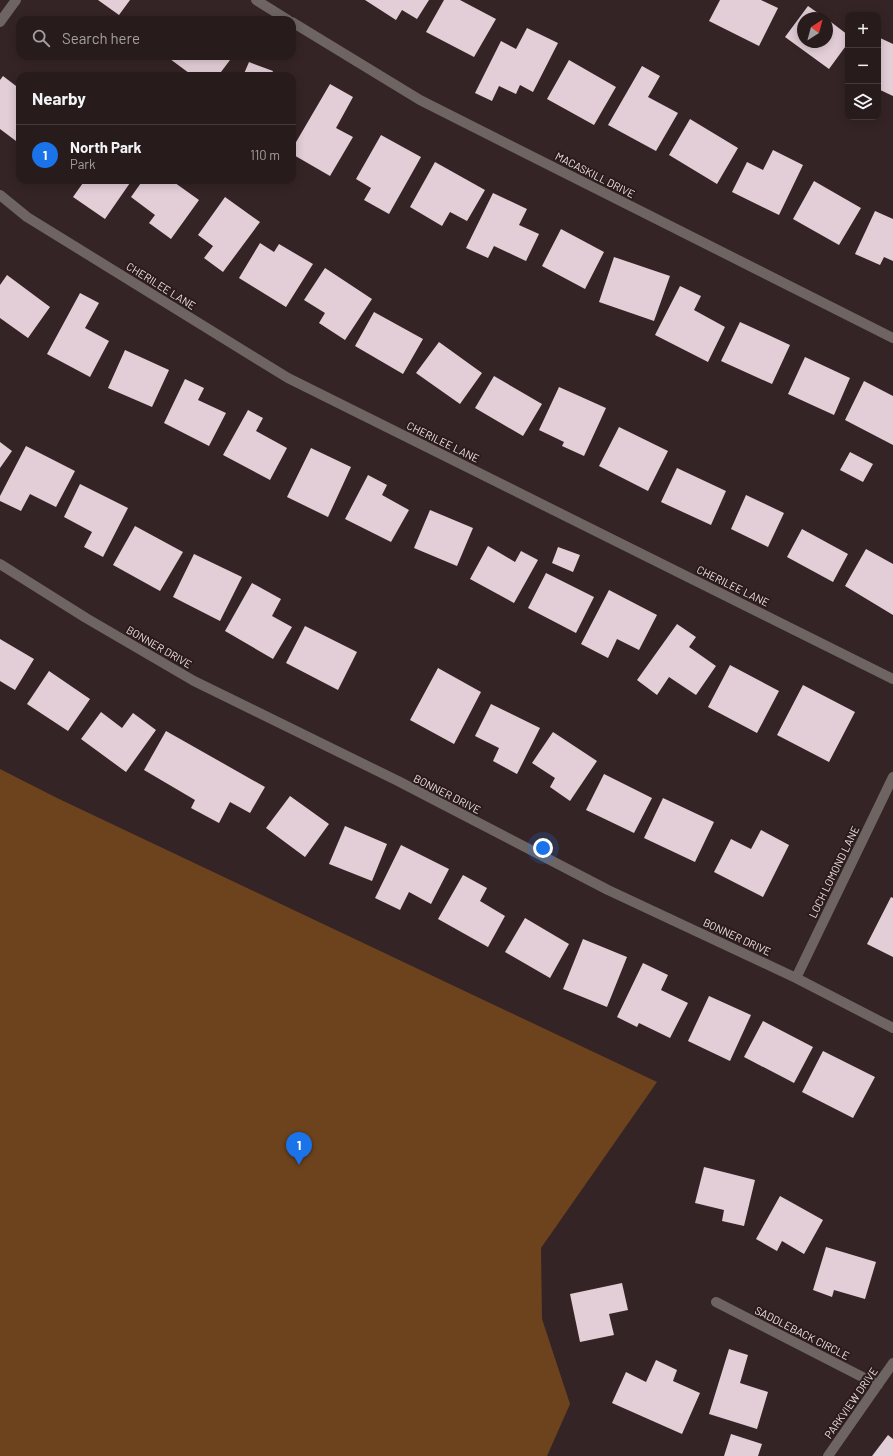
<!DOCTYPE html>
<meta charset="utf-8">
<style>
:root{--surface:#281b1c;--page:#342829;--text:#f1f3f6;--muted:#a5a1a3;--line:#44393b;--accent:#1a73e8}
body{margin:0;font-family:Barlow,sans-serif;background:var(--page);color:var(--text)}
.controls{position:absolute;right:12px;top:12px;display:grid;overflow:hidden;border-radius:8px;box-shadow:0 2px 10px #0003}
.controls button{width:36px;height:36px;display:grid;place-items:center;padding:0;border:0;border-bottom:1px solid var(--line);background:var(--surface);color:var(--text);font:20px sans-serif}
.compass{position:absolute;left:797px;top:12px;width:36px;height:36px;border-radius:50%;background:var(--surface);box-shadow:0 2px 10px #0003;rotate:36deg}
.you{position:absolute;left:543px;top:848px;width:14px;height:14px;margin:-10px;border:3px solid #fff;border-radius:50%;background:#1a73e8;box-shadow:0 0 0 6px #1a73e833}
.badge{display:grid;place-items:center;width:26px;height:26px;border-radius:50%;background:var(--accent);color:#fff;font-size:13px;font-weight:700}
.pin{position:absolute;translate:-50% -33px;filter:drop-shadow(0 1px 2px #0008)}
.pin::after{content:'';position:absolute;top:21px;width:14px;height:12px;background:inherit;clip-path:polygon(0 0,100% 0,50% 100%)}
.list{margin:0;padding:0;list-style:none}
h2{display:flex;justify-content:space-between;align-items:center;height:52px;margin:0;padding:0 16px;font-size:17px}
h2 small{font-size:13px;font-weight:400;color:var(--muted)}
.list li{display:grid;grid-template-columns:26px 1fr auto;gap:12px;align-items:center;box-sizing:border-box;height:60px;padding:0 16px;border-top:1px solid var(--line)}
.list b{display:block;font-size:15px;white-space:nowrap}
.list p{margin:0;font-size:13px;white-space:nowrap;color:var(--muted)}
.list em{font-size:13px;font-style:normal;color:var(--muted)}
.icon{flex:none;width:22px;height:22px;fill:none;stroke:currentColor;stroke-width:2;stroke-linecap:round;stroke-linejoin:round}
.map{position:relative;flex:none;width:893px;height:1456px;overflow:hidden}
.search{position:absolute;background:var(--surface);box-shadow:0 2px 10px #0003;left:16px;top:16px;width:280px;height:44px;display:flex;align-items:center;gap:10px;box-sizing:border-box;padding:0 14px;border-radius:12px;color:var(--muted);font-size:15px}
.panel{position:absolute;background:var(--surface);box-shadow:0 2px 10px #0003;left:16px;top:72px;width:280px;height:112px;border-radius:12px}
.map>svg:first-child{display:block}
.green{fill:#6d431d}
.building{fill:#e3ced7}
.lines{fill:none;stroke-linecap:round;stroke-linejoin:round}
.minor{stroke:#6e6563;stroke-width:10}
.labels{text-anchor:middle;stroke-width:4;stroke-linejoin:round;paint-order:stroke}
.street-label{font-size:11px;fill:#ebe0e0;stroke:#2b1b1c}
</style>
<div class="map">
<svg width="893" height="1456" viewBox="0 0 893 1456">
<rect width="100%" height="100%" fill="#352426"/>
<path class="green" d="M0 769 57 798 657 1082 541 1248 542 1319 570 1404 547 1456H0Z"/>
<path class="building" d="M98 0H130L119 15Z
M365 0H429L417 19 402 10 396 20Z
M444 0H460L496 19 474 57 426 32Z
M720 0H761L778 8 759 46 709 21Z
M808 6 825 18H803V42H827V19L848 35V43L829 69 785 37Z
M527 28 558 43 533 92 520 85 516 94 499 86 492 101 475 93 501 41 516 49Z
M878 37 893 44V96L878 89Z
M166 56H233L218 76H193Z
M569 60 616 87 594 125 547 99Z
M249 62 273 71 271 76H243Z
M642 66 660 76 648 97 678 113 656 151 608 125Z
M3 76 20 89V144L0 129V80Z
M330 84 353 97 336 128 353 137 330 176 292 154V149Z
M690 119 738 148 717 184 669 155Z
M381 135 421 157 389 214 364 200 371 188 356 179Z
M773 150 803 165 779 215 732 192 747 162 763 170Z
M435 162 485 190 467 221 450 212 442 226 410 207Z
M85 180H132L105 219 73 197Z
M143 180H171L199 200 171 239 149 223 155 215 131 197Z
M814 181 861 208 839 245 793 219Z
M493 193 527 209 519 225 539 234 526 261 494 246 488 258 466 248Z
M225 197 260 222 223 272 204 258 213 246 198 235Z
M875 211 893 219V261L884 257 880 265 855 254Z
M561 229 604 252 585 289 542 266Z
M260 243 274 252 279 244 313 264 286 307 239 278Z
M614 257 670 276 654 321 599 302Z
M325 268 372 299 345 340 319 323 325 313 304 300Z
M7 275 50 307 28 338 0 318V285Z
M680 286 701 296 694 310 725 327 708 362 655 335Z
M80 293 99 303 85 328 109 341 90 377 47 354Z
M374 312 423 339 403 374 355 346Z
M740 322 790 345 772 384 721 361Z
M439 342 482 373 460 404 416 373Z
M125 350 169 370 152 407 108 388Z
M805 357 850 378 834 415 788 394Z
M494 376 542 404 523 436 475 408Z
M185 379 204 388 198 400 226 413 209 446 164 423Z
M864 381 893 396V445L845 420Z
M559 387 606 408 584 456 562 446 564 442 539 430Z
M248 410 263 418 256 431 287 448 270 480 223 455Z
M619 427 668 451 648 491 599 466Z
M0 442 12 451 0 468Z
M26 446 75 471 56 507 30 494 21 511 0 501V496Z
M311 448 351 467 328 517 287 497Z
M850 452 873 464 863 482 840 470Z
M677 468 726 491 711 525 661 502Z
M368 475 387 485 382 495 409 510 391 542 345 519Z
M80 484 128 508 103 557 84 547 92 532 64 517Z
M746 495 784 513 768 547 731 529Z
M430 510 473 528 457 566 414 548Z
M135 526 183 552 160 591 113 565Z
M802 529 848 554 833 582 787 557Z
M488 546 515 562 521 551 538 560 514 603 470 579Z
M558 547 580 555 573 572 552 563Z
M866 549 893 564V615L845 586Z
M194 554 242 577 220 621 173 597Z
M546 573 594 597 576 633 528 608Z
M252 583 281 599 272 616 292 627 273 659 225 631Z
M609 590 657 615 639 650 617 639 608 658 581 644Z
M677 624 696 637 689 647 716 666 696 695 669 677 657 695 637 680Z
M305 626 357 652 338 690 286 663Z
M0 639 34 659 15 690 0 681Z
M730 665 779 691 757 733 708 707Z
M438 668 481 692 454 744 410 720Z
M49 671 90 699 68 731 27 704Z
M803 685 855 712 829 762 777 735Z
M491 704 540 728 517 774 493 761 499 748 475 736Z
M101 712 122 728 133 713 156 730 126 772 81 739Z
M166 731 265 787 250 813 230 802 219 823 191 808 195 800 144 770Z
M553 732 597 761 570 801 550 787 555 778 532 763Z
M604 774 652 798 634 833 586 810Z
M290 796 329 824 305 857 266 828Z
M663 798 714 822 695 862 644 838Z
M345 826 387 844 372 881 329 864Z
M761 830 789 845 763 897 714 872 731 839 751 849Z
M401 845 449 869 431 904 409 892 400 910 375 898Z
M463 875 487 888 480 901 505 916 488 947 438 919Z
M891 897 893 898V957L867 944Z
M525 918 569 944 550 978 505 952Z
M583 939 627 957 607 1007 563 989Z
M643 963 668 975 661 990 688 1003 670 1038 639 1023 637 1027 617 1017Z
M709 996 751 1015 730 1061 688 1041Z
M763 1021 813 1047 794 1083 744 1057Z
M823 1051 875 1077 853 1118 802 1092Z
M704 1167 755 1180 744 1226 722 1221 724 1210 695 1203Z
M780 1196 823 1220 804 1254 782 1241 777 1251 756 1239Z
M826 1247 876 1262 865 1299 834 1290 832 1297 813 1290Z
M622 1283 628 1310 609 1314 614 1335 580 1342 570 1294Z
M729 1349 748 1355 740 1383 768 1392 757 1429 709 1414Z
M656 1360 677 1370 673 1381 700 1393 682 1434 612 1403 626 1372 646 1382Z
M731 1434 762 1444 758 1456H724Z
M888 1435 893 1439V1456H872Z"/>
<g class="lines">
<path class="minor" d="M256 0 288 20
M0 22 16 0
M292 22 420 100 893 338
M0 195 27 217 288 378 893 679
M0 564 86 618 194 681 398 781 608 890 796 978 893 1028
M796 978 893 777
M716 1302 878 1385
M828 1456 893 1363"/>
</g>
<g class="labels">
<g class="street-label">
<text transform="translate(595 175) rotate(27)" y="4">MACASKILL DRIVE</text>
<text transform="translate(161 286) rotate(32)" y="4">CHERILEE LANE</text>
<text transform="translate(443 442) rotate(26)" y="4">CHERILEE LANE</text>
<text transform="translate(733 586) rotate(26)" y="4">CHERILEE LANE</text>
<text transform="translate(159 647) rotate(30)" y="4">BONNER DRIVE</text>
<text transform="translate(447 794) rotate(27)" y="4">BONNER DRIVE</text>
<text transform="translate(834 872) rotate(-64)" y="4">LOCH LOMOND LANE</text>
<text transform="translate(737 937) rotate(25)" y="4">BONNER DRIVE</text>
<text transform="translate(802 1333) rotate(27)" y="4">SADDLEBACK CIRCLE</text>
<text transform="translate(851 1403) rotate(-55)" y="4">PARKVIEW DRIVE</text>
</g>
</g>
</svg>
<div class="controls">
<button>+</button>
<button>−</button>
<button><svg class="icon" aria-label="layers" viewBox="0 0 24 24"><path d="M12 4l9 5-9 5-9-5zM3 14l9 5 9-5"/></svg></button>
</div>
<svg class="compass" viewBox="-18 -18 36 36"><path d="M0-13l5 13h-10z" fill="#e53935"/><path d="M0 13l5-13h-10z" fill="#a5a1a3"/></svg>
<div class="you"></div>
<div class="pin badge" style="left:299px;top:1165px">1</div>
<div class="search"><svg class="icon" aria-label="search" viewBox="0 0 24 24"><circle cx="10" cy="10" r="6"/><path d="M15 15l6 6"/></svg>Search here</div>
<section class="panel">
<h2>Nearby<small></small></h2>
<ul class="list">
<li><span class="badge">1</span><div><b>North Park</b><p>Park</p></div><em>110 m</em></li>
</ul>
</section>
</div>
